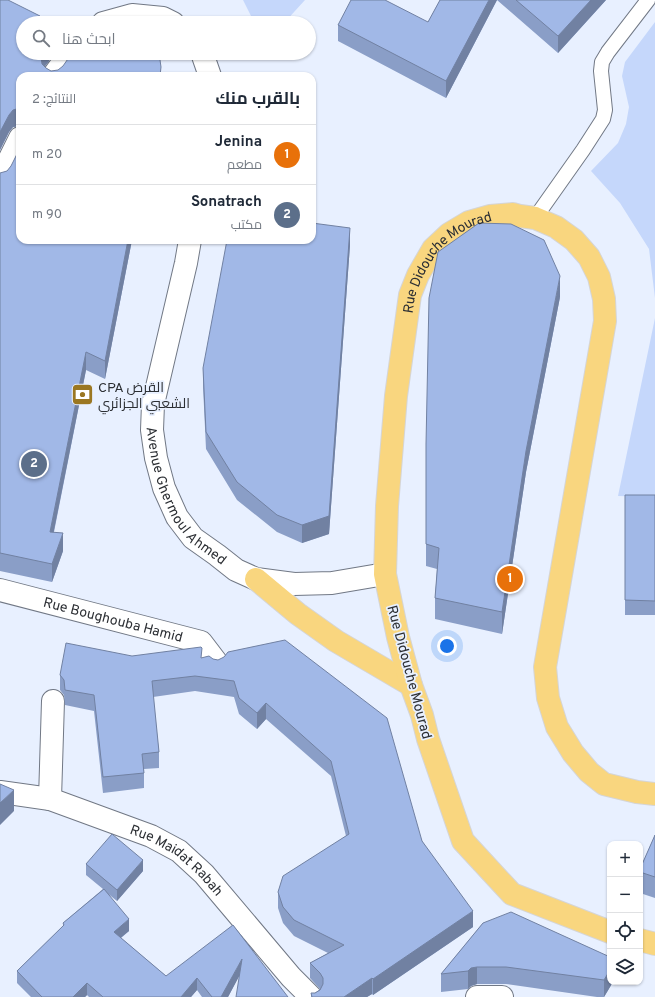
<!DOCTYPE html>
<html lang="ar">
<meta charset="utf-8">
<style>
:root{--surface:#fff;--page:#f2f2f3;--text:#1f2937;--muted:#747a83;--line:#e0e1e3;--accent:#111827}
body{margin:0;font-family:Overpass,Cairo,sans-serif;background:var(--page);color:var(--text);direction:rtl}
.controls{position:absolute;right:12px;bottom:12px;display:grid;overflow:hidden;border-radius:8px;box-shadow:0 1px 3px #0004}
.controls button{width:36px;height:36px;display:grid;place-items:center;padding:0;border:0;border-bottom:1px solid var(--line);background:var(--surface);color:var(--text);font:20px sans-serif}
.you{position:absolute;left:447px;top:646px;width:14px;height:14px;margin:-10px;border:3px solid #fff;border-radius:50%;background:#1a73e8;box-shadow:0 0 0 6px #1a73e833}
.badge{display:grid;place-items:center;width:26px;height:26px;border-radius:50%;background:var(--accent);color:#fff;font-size:13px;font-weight:700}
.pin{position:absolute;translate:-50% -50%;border:2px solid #fff;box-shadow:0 1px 4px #0006}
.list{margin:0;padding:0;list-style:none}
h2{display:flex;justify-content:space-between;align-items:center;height:52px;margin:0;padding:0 16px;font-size:17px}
h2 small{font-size:13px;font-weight:400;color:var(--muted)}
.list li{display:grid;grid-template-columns:26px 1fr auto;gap:12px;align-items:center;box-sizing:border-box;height:60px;padding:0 16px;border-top:1px solid var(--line)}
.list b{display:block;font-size:15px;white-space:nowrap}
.list p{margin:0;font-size:13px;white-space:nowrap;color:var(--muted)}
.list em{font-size:13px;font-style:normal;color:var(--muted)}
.icon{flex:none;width:22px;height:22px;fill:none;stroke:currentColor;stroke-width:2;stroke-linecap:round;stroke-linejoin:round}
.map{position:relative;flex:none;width:655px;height:997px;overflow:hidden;direction:ltr}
.search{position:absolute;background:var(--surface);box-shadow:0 1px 3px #0004;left:16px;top:16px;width:300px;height:44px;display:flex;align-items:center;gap:10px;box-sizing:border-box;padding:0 14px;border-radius:22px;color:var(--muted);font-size:15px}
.panel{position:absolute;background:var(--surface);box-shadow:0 1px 3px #0004;left:16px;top:72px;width:300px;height:172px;border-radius:12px;direction:rtl}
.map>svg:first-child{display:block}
.green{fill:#c5d7fb}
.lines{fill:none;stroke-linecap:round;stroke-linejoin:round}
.service-casing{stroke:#717885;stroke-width:16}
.minor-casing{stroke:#717885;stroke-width:24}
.secondary-casing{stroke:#717885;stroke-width:24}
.primary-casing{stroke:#d5d5d6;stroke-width:24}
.service{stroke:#fff;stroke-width:14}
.minor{stroke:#fff;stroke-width:22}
.secondary{stroke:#fff;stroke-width:22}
.primary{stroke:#f9d67f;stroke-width:22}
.wall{fill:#8a9ec7}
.shaded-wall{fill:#7181a2}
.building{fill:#a1b8e7;stroke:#7181a2}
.labels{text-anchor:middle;stroke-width:3.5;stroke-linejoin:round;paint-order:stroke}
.street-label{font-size:14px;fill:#2c2f34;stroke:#e8f0ff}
.poi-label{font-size:14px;fill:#2c2f34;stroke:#e8f0ff;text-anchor:start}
</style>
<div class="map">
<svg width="655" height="997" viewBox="0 0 655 997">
<rect width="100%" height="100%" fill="#e8f0ff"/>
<path class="green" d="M243 0H305L284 23H257L254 22Z
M655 22V298L649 249 620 203 591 171 618 143 626 124 629 107 622 76 625 62Z
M655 318V497L618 496Z"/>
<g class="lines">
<defs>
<path id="service" d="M535 218 583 150 603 119 605 110 601 71 602 62 608 52 648 0"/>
<g id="minor">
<path id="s1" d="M0 590 201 642 217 663"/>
<path id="s2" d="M0 792 50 799 151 836 179 851 204 874 291 977 311 997"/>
<path d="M50 799 53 701"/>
<path d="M477 997H502"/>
</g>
<g id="secondary">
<path d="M103 23 132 15 163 18 173 23"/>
<path d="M202 53 210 76"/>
<path d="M53 76 70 53"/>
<path d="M0 178 20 138"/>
<path id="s3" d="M190 240 186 263 153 404 152 430 156 458 164 488 177 517 193 538 217 555 236 570 256 579 294 584 332 583 385 574"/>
</g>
<g id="primary">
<path d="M256 579 298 614 336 641 411 685"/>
<path id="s4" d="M610 932 512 894 463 841 428 739 422 715 411 685 398 637 385 574 387 506 396 396 410 295 418 275 433 249 449 234 469 222 490 216 513 214 520 216 535 218 556 227 574 240 589 257 599 277 604 299 605 321 545 667 548 698 557 727 573 753 589 772 604 784 637 792 655 794"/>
<path d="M640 940 655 944"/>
</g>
</defs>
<use href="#service" class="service-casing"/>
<use href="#minor" class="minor-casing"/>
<use href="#secondary" class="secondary-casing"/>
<use href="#primary" class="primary-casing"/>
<use href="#service" class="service"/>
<use href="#minor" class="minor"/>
<use href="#secondary" class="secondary"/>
<use href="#primary" class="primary"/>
</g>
<path class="wall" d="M0 0 40 23 23 53H49V61L44 67 46 68 51 71 161 76H20V126L13 127 9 132 0 150Z
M440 0H606L558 53 497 0 446 98 338 41V25L428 22Z
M0 173 20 240H132L105 379 86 370 54 532 63 551 52 582 0 571Z
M350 245 329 534 302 543 277 532 237 500 206 449 203 386V368Z
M560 297 526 472 502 634 435 619V598L437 569 426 566V444Z
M625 495H655V615H625Z
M132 656 202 658 218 660 422 841 473 927 373 995 372 994 367 997H311V993H315L320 989 310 978V963L328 953 294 936 283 923 278 908V892L346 836 331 776 266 719 257 729 239 714 234 697 195 691 153 697 159 752V768L144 769V788L103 793 94 711 65 705 64 695 60 690V675Z
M655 835V898L640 893V869Z
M86 864 143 871 117 901 107 893 129 931 121 938 166 976H239L228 997H202L197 990 191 997H89L87 995 85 997H31L17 983V971L63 926V923L103 889 86 875Z
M483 923 613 982 604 997H597L506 984H477L471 986 468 989 441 992V974Z"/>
<path class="shaded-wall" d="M489 0H497L446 98V81Z
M591 0H606L558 53V36Z
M40 16V23H37Z
M42 53H49V61L43 69 41 57Z
M161 67V76H160Z
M20 108V126L13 127 9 132 0 150V132L9 115 13 110Z
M350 228V245L329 534 302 543V525Z
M128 240H132L105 379V361Z
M560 276V297L526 472 502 634V612L526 451Z
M86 352V370L50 550V532Z
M63 533V551L52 582V564Z
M266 703V719L257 729V713Z
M14 790V811L0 825V803Z
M143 860V871L117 901V890Z
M473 911V927L373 995V979Z
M129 919V931L114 943V932Z
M242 959V971L228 997H221Z
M477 967V984L471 986 468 989V971L471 968Z
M610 970V982H613L604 997V980Z
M197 978V990L191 997H181Z
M372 978V994L367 997H344Z
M87 983V995L85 997H73Z"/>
<path class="building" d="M0 0H8L40 16 37 23H23V53H42L41 57 42 64 46 68 51 71 58 70 63 66 72 53H159L161 67 160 76H20V108L13 110 9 115 0 132Z
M351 0H385L428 22 440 0H489L446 81 338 25Z
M516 0H591L558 36Z
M121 20 127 23H110Z
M20 148V240H128L105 361 86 352 50 532 63 533 52 564 0 553V173L7 171 11 166Z
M312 223 350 228 329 516 302 525 277 515 237 482 206 432 203 368 227 240H312Z
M479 223 511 224 544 240 560 276 526 451 502 612 435 598 439 548 426 544V444L429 298 438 252Z
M625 495H655V601L625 600Z
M285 640 387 718 422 841 473 911 373 979 372 978 344 997H312L311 993H315L320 990 323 984V978L320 973 310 963 344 945 294 920 283 907 278 892 283 876 349 834 331 761 266 703 257 713 239 698 234 681 195 676 152 681 159 752 142 754 144 773 103 777 94 695 65 690 64 680 60 675 66 643 132 656 201 647 202 648 201 658 209 656 213 659 218 660 224 657 228 652Z
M0 784 14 790 0 803Z
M112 834 143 860 117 890 86 864Z
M655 835V877L640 872V869Z
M104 889 129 919 114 932 166 976 233 925 288 997H236L242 959 221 997H212L197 978 181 997H103L87 983 73 997H42L17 971 64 925 63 923Z
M511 912 610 957V970L604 980 506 967H477L471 968 468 971 441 974 483 923Z"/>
<defs>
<symbol id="bank-square" viewBox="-11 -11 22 22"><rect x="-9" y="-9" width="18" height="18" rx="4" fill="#9b7722" stroke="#e8f0ff"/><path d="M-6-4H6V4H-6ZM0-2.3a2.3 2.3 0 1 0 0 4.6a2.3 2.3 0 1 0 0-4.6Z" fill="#fff"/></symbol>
</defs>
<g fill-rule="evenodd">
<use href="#bank-square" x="70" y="382" width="25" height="25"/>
</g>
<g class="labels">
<g class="street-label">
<text dy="5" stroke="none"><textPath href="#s4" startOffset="787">Rue Didouche Mourad</textPath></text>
<text dy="5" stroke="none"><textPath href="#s3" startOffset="271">Avenue Ghermoul Ahmed</textPath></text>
<text dy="5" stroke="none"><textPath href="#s1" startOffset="117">Rue Boughouba Hamid</textPath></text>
<text transform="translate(410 672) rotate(75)" y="5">Rue Didouche Mourad</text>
<text dy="5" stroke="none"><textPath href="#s2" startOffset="193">Rue Maidat Rabah</textPath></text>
</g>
<g class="poi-label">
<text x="98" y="392">CPA القرض<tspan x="98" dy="16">الشعبي الجزائري</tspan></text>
</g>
</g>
</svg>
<div class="controls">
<button>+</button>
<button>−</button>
<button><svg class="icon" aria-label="locate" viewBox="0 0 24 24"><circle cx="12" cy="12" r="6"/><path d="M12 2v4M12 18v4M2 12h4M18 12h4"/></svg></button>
<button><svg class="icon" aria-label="layers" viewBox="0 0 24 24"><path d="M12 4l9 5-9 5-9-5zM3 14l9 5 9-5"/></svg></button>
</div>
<div class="you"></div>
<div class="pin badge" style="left:510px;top:579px;background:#e8710a">1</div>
<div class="pin badge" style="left:34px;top:464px;background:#5c6f8a">2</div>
<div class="search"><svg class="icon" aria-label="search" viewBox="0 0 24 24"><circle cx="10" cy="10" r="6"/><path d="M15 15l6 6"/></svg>ابحث هنا</div>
<section class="panel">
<h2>بالقرب منك<small>النتائج: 2</small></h2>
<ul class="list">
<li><span class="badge" style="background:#e8710a">1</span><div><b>Jenina</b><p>مطعم</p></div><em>20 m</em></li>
<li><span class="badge" style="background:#5c6f8a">2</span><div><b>Sonatrach</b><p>مكتب</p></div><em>90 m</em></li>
</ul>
</section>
</div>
